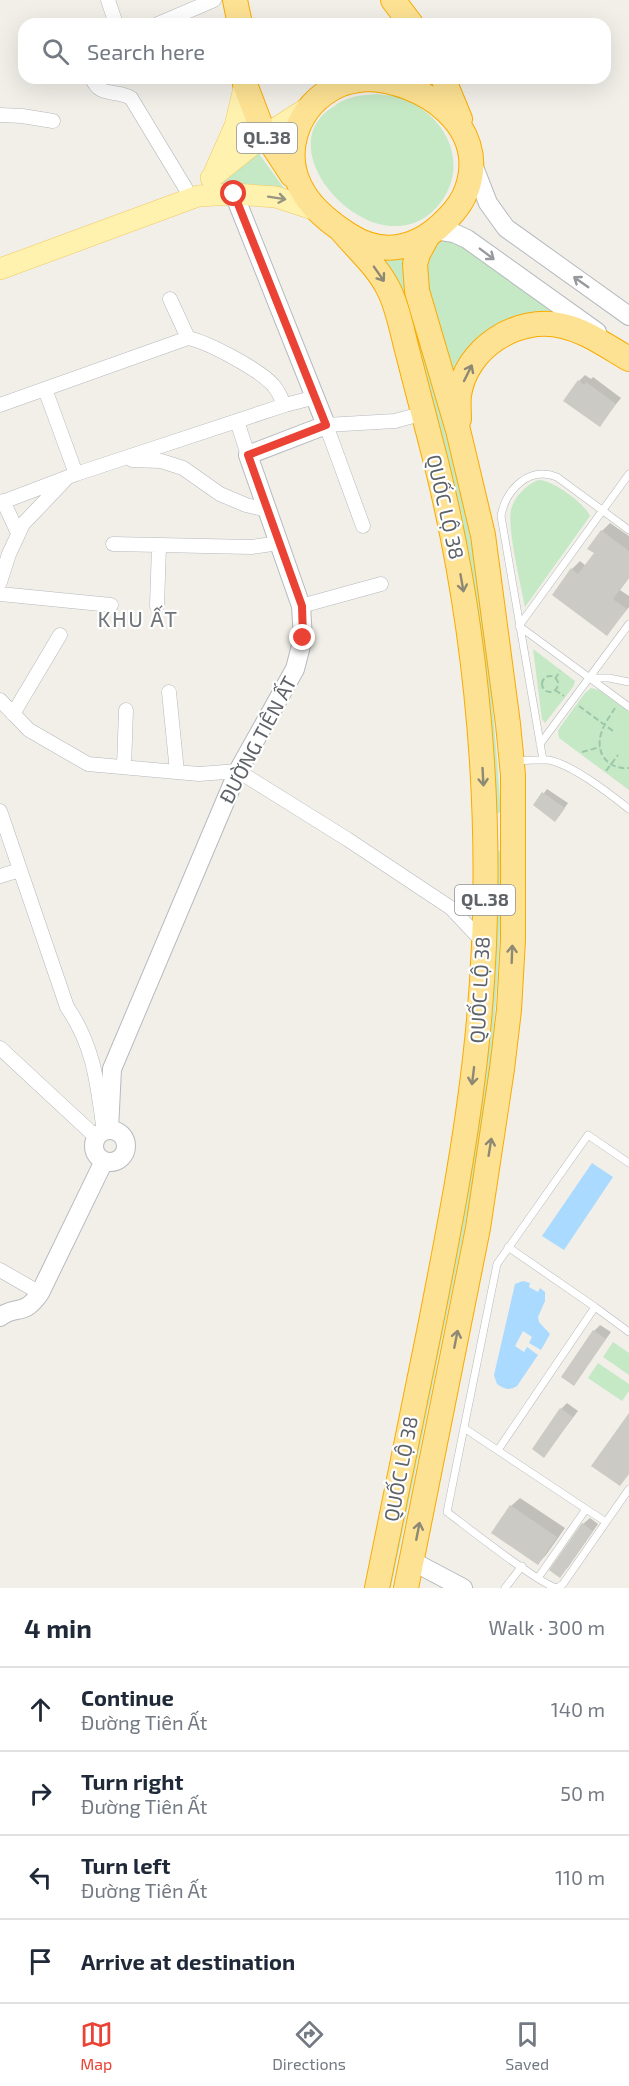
<!DOCTYPE html>
<meta charset="utf-8">
<style>
:root{--surface:#fff;--page:#f6f6f7;--text:#1f2937;--muted:#747a83;--line:#e0e1e3;--accent:#ea4335}
body{margin:0;font-family:"Exo 2",sans-serif;background:var(--page);color:var(--text)}
.stop{position:absolute;width:18px;height:18px;margin:-14px;border:4px solid #ea4335;border-radius:50%;background:#fff}
.stop.end{background:#ea4335;border-color:#fff;box-shadow:0 2px 6px #0008}
.list{margin:0;padding:0;list-style:none}
h2{display:flex;justify-content:space-between;align-items:center;height:78px;margin:0;padding:0 24px;font-size:26px}
h2 small{font-size:20px;font-weight:400;color:var(--muted)}
.list li{display:grid;grid-template-columns:39px 1fr auto;gap:18px;align-items:center;box-sizing:border-box;height:84px;padding:0 24px;border-top:2px solid var(--line)}
.list b{display:block;font-size:22px;white-space:nowrap}
.list p{margin:0;font-size:20px;white-space:nowrap;color:var(--muted)}
.list em{font-size:20px;font-style:normal;color:var(--muted)}
.icon{flex:none;width:33px;height:33px;fill:none;stroke:currentColor;stroke-width:2;stroke-linecap:round;stroke-linejoin:round}
.map{position:relative;flex:none;width:629px;height:1588px;overflow:hidden}
.search{position:absolute;background:var(--surface);box-shadow:0 6px 24px #0002;left:18px;right:18px;top:18px;height:66px;display:flex;align-items:center;gap:15px;box-sizing:border-box;padding:0 21px;border-radius:18px;color:var(--muted);font-size:22px}
.sheet{height:414px;background:var(--surface)}
nav{display:flex;justify-content:space-around;align-items:center;box-sizing:border-box;height:84px;border-top:2px solid var(--line);background:var(--surface);font-size:16px;color:var(--muted)}
nav a{display:grid;justify-items:center;gap:3px}
nav .on{color:var(--accent)}
.map>svg:first-child{display:block}
.green{fill:#c5e8c5}
.water{fill:#aadaff}
.shadow{fill:#0003}
.building{fill:#cccac5}
.lines{fill:none;stroke-linecap:round;stroke-linejoin:round}
.lane-casing{stroke:#b5b8bc;stroke-width:8}
.street-casing{stroke:#b5b8bc;stroke-width:15}
.secondary-casing{stroke:#b6babf;stroke-width:20}
.primary-casing{stroke:#f2c960;stroke-width:22}
.highway-casing{stroke:#f9ab00;stroke-width:26}
.path{stroke:#9cc7a9;stroke-width:2;stroke-dasharray:6 3;stroke-linecap:butt}
.lane{stroke:#fff;stroke-width:7}
.street{stroke:#fff;stroke-width:14}
.secondary{stroke:#fff;stroke-width:18}
.primary{stroke:#fff2af;stroke-width:21}
.highway{stroke:#fde293;stroke-width:24}
.oneway{stroke:#979581}
.oneway2{stroke:#979a9d}
.oneway3{stroke:#8e8975}
.route{stroke:#ea4335;stroke-width:8}
.labels{text-anchor:middle;stroke-width:4.5;stroke-linejoin:round;paint-order:stroke}
.shield{fill:#fff;stroke:#8f9295;stroke-width:1.5}
.shield-label{font-size:18px;font-weight:bold;fill:#5f6368}
.street-label{font-size:20px;fill:#5f6368;stroke:#fff}
.quarter-label{font-size:22px;letter-spacing:1.5px;fill:#70757a;stroke:#fff}
</style>
<div class="map">
<svg width="629" height="1588" viewBox="0 0 629 1588">
<rect width="100%" height="100%" fill="#f1efe8"/>
<path class="green" d="M377 94C382 95 389 95 395 96 441 109 472 159 441 202 384 278 264 154 330 109 336 105 342 100 350 98 358 95 368 95 377 94Z
M257 151 286 191 215 188Z
M446 240 456 241 563 316 535 312 517 318 451 394 423 265 435 242Z
M382 254 405 256 403 272C424 359 451 444 469 532 486 621 494 712 500 802V812L497 814H495L490 732 380 260Z
M538 480C552 479 585 504 590 516L525 607C521 585 507 529 511 510 514 497 526 485 538 480Z
M533 649 575 681 573 687 545 723 542 719Z
M591 688 599 690 629 712V790L559 738 558 731 561 726 585 693Z
M499 851 501 852C502 943 495 1035 483 1124 472 1198 456 1270 441 1343 425 1425 408 1506 391 1588H387L469 1185 478 1126 496 852Z
M613 1342 629 1353V1375L603 1357Z
M598 1363 629 1384V1391L622 1401 588 1378Z"/>
<path class="water" d="M592 1163 613 1177 564 1250 542 1236Z
M523 1281 530 1283 529 1287 538 1292 540 1288 545 1292V1301L538 1317 539 1322 550 1334 541 1350 529 1343 532 1337 523 1331 515 1346 524 1352 527 1347 538 1355 517 1386C509 1391 504 1389 497 1384L494 1375 515 1284Z"/>
<path class="shadow" d="M585 375 591 379 593 377 621 398 599 425 579 381Z
M610 523 629 536V578L620 590 629 596V607L607 634 572 569 580 561 586 566 596 553 602 531Z
M547 789 568 803 559 816 535 805Z
M600 1325 611 1332 574 1384 594 1331Z
M567 1403 578 1411 544 1456 561 1409Z
M520 1498 565 1528 546 1555 538 1563 511 1506Z
M590 1518 598 1524 566 1570 583 1524Z"/>
<path class="building" d="M578 380 584 385 586 382 616 404 600 427 563 401Z
M601 530 629 551V577L613 599 627 609 607 636 552 595 571 568 578 574 594 553 587 549Z
M542 792 565 808 555 822 533 805Z
M593 1330 606 1339 574 1386 561 1377Z
M560 1408 573 1417 544 1458 532 1449Z
M629 1413V1474L620 1486 591 1466Z
M510 1505 557 1537 538 1565 491 1533Z
M582 1523 593 1531 560 1578 549 1570Z"/>
<g class="lines">
<defs>
<path id="lane" d="M629 474 519 626 629 707
M589 678H609L629 682
M540 744 629 624
M543 760 501 516C506 489 529 466 557 477L629 530
M515 761C526 761 538 759 548 760 572 764 610 794 629 809
M629 1163 588 1135 497 1264 447 1512C466 1526 540 1585 557 1588L563 1584 629 1489
M595 1307 629 1332
M464 1428 586 1509 538 1578
M498 1450 595 1307 508 1247
M586 1509 606 1522
M505 1588 522 1566"/>
<path id="street" d="M108 0 116 24
M158 24 214 0
M92 78C99 98 116 89 131 98L186 189 190 199
M0 115 22 116 53 121
M170 299 188 338
M45 389 76 474
M0 405 188 338C208 342 260 370 273 385 278 390 281 399 285 405
M237 421 248 455
M132 460 161 461 183 468 220 494 246 505 267 510
M3 501 18 533
M0 503 76 474 285 405 316 397
M363 526 326 425 395 421 424 413
M113 544 251 547 279 543
M0 582 9 554 23 524 65 480
M0 594 111 605
M157 606 159 546
M301 606 381 584
M169 692 177 772
M0 700 29 730 88 764 199 774 238 771 347 839 451 908 483 942
M13 714 60 635
M124 767 126 710
M0 811 67 1007C93 1045 97 1080 103 1125
M0 876 20 870
M0 1048 96 1137
M0 1270 40 1293"/>
<path id="secondary" d="M472 162 488 203 506 228 629 316
M435 230 454 233 467 239 597 332
M109 1129 112 1069 238 771 295 669 303 638 301 606 248 455 326 425 234 194
M94 1146a16 16 0 1 1 32 0a16 16 0 1 1-32 0Z
M0 1317C16 1304 23 1318 40 1293L104 1161
M412 1561 463 1588"/>
<path id="primary" d="M215 171 235 126 245 84
M211 178 265 135 312 105
M0 269 198 196 234 194 276 197 316 210"/>
<path id="highway" d="M235 0 240 24
M393 0 411 24
M244 78 245 84 262 129 292 175
M443 78 460 119
M366 79C422 80 489 125 467 189 463 201 456 210 447 219 419 248 385 258 349 235 332 224 316 212 305 195 279 155 296 105 339 85 348 81 357 80 366 79Z
M341 230C357 249 378 267 389 290 398 308 402 331 407 350 417 389 427 427 437 466 483 654 497 858 476 1050 466 1143 448 1235 430 1327 412 1414 395 1501 377 1588
M459 419C459 411 458 403 459 395 466 348 517 315 563 326 586 331 608 347 629 359
M406 1588 478 1228 502 1069 509 1010 513 940V775L508 724 483 535 458 430 417 291 415 264 418 254 427 237"/>
</defs>
<use href="#lane" class="lane-casing"/>
<use href="#street" class="street-casing"/>
<use href="#secondary" class="secondary-casing"/>
<use href="#primary" class="primary-casing"/>
<use href="#highway" class="highway-casing"/>
<path class="path" d="M542 684a8 8 0 1 1 16 0a8 8 0 1 1-16 0Z
M555 679 560 671
M555 690 564 696
M579 706 613 731
M615 708C610 716 603 725 601 734 595 754 609 770 629 768
M582 752 600 747
M606 771 618 755"/>
<use href="#lane" class="lane"/>
<use href="#street" class="street"/>
<use href="#secondary" class="secondary"/>
<use href="#primary" class="primary"/>
<use href="#highway" class="highway"/>
</g>
<defs><path id="oneway-shaft" d="M-6 0H5M1.5-3L5.5 0L1.5 3" fill="none" stroke-width="1.6" stroke-linecap="round" stroke-linejoin="round" transform="scale(1.5)"/></defs>
<use class="oneway" href="#oneway-shaft" transform="translate(277 198) rotate(9)"/>
<g class="oneway2">
<use href="#oneway-shaft" transform="translate(487 254) rotate(37)"/>
<use href="#oneway-shaft" transform="translate(581 282) rotate(-145)"/>
</g>
<g class="oneway3">
<use href="#oneway-shaft" transform="translate(379 274) rotate(55)"/>
<use href="#oneway-shaft" transform="translate(468 373) rotate(-64)"/>
<use href="#oneway-shaft" transform="translate(462 583) rotate(80)"/>
<use href="#oneway-shaft" transform="translate(483 777) rotate(87)"/>
<use href="#oneway-shaft" transform="translate(512 954) rotate(-88)"/>
<use href="#oneway-shaft" transform="translate(473 1076) rotate(97)"/>
<use href="#oneway-shaft" transform="translate(490 1147) rotate(-81)"/>
<use href="#oneway-shaft" transform="translate(456 1339) rotate(-79)"/>
<use href="#oneway-shaft" transform="translate(418 1531) rotate(-79)"/>
</g>
<g class="lines">
<path class="route" d="M234 194 326 425 248 455 302 606 303 638"/>
</g>
<g class="labels">
<g class="shield">
<rect x="237" y="123" width="60" height="30" rx="4.5"/>
<rect x="455" y="885" width="60" height="30" rx="4.5"/>
</g>
<g class="shield-label">
<text x="267" y="144">QL.38</text>
<text x="485" y="906">QL.38</text>
</g>
<g class="street-label">
<text transform="translate(445 507) rotate(77)" y="7">QUỐC LỘ 38</text>
<text transform="translate(258 740) rotate(-62)" y="7">ĐƯỜNG TIÊN ẤT</text>
<text transform="translate(480 990) rotate(-87)" y="7">QUỐC LỘ 38</text>
<text transform="translate(401 1469) rotate(-79)" y="7">QUỐC LỘ 38</text>
</g>
<g class="quarter-label">
<text x="138" y="627">KHU ẤT</text>
</g>
</g>
</svg>
<div class="stop" style="left:234px;top:194px"></div>
<div class="stop end" style="left:303px;top:638px"></div>
<div class="search"><svg class="icon" aria-label="search" viewBox="0 0 24 24"><circle cx="10" cy="10" r="6"/><path d="M15 15l6 6"/></svg>Search here</div>
</div>
<section class="sheet">
<h2>4 min<small>Walk · 300 m</small></h2>
<ul class="list">
<li><svg class="icon" aria-label="ahead" viewBox="0 0 24 24"><path d="M12 20V5M6 11l6-6 6 6"/></svg><div><b>Continue</b><p>Đường Tiên Ất</p></div><em>140 m</em></li>
<li><svg class="icon" aria-label="right" viewBox="0 0 24 24"><path d="M7 20v-9h11M14 6l5 5-5 5"/></svg><div><b>Turn right</b><p>Đường Tiên Ất</p></div><em>50 m</em></li>
<li><svg class="icon" aria-label="left" viewBox="0 0 24 24"><path d="M17 20v-9H6M10 6l-5 5 5 5"/></svg><div><b>Turn left</b><p>Đường Tiên Ất</p></div><em>110 m</em></li>
<li><svg class="icon" aria-label="arrive" viewBox="0 0 24 24"><path d="M6 21V4h12l-3 4 3 4H6"/></svg><div><b>Arrive at destination</b></div></li>
</ul>
</section>
<nav>
<a class="on"><svg class="icon" aria-label="map" viewBox="0 0 24 24"><path d="M3 6l6-2 6 2 6-2v14l-6 2-6-2-6 2zM9 4v14M15 6v14"/></svg>Map</a>
<a><svg class="icon" aria-label="directions" viewBox="0 0 24 24"><path d="M12 3l9 9-9 9-9-9zM9 14v-3h6M13 9l2 2-2 2"/></svg>Directions</a>
<a><svg class="icon" aria-label="saved" viewBox="0 0 24 24"><path d="M7 4h10v16l-5-4-5 4z"/></svg>Saved</a>
</nav>
